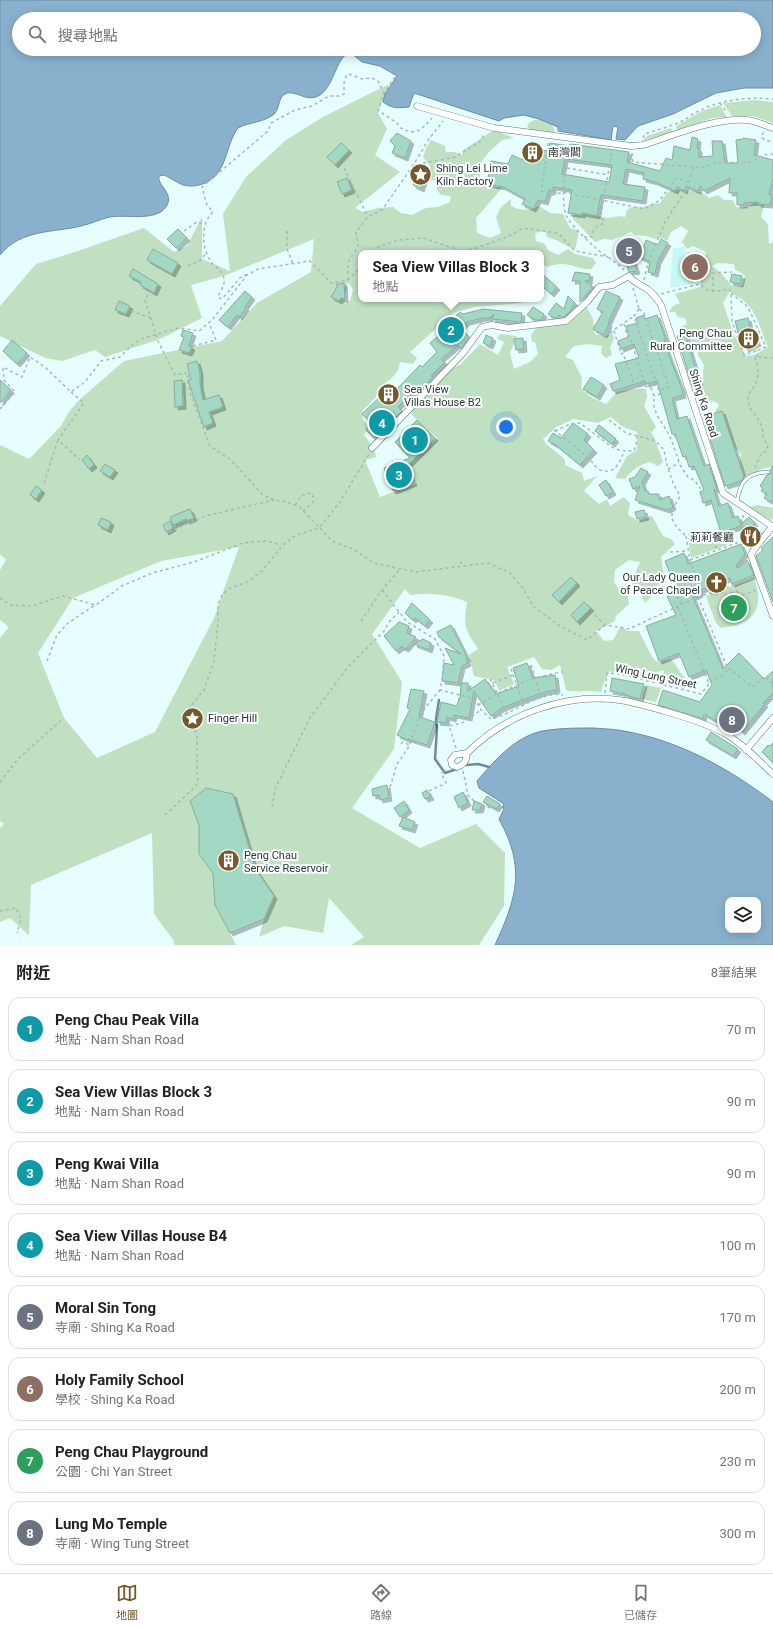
<!DOCTYPE html>
<html lang="zh-TW">
<meta charset="utf-8">
<style>
:root{--surface:#fff;--page:#f6f6f6;--text:#222;--muted:#767676;--line:#e0e0e0;--accent:#75582b}
body{margin:0;font-family:Roboto,"Noto Sans TC",sans-serif;background:var(--page);color:var(--text)}
.controls{position:absolute;right:12px;bottom:12px;display:grid;overflow:hidden;border-radius:8px;box-shadow:0 2px 10px #0003}
.controls button{width:36px;height:36px;display:grid;place-items:center;padding:0;border:0;border-bottom:1px solid var(--line);background:var(--surface);color:var(--text);font:20px sans-serif}
.you{position:absolute;left:506px;top:427px;width:14px;height:14px;margin:-10px;border:3px solid #fff;border-radius:50%;background:#1a73e8;box-shadow:0 0 0 6px #1a73e833}
.badge{display:grid;place-items:center;width:26px;height:26px;border-radius:50%;background:var(--accent);color:#fff;font-size:13px;font-weight:700}
.pin{position:absolute;translate:-50% -50%;border:2px solid #fff;box-shadow:0 1px 4px #0006}
.popup{position:absolute;left:358px;top:250px;width:186px;height:52px;box-sizing:border-box;display:grid;place-content:center;border-radius:8px;background:var(--surface);filter:drop-shadow(0 1px 3px #0005);font-size:13px;white-space:nowrap;color:var(--muted)}
.popup b{font-size:15px;color:var(--text)}
.popup::after{content:'';position:absolute;left:50%;top:100%;margin-left:-8px;border:8px solid transparent;border-top-color:var(--surface)}
.list{margin:0;padding:0;list-style:none}
h2{display:flex;justify-content:space-between;align-items:center;height:52px;margin:0;padding:0 16px;font-size:17px}
h2 small{font-size:13px;font-weight:400;color:var(--muted)}
.list li{display:grid;grid-template-columns:26px 1fr auto;gap:12px;align-items:center;box-sizing:border-box;height:64px;margin:0 8px 8px;padding:0 8px;border:1px solid var(--line);border-radius:12px}
.list b{display:block;font-size:15px;white-space:nowrap}
.list p{margin:0;font-size:13px;white-space:nowrap;color:var(--muted)}
.list em{font-size:13px;font-style:normal;color:var(--muted)}
.icon{flex:none;width:22px;height:22px;fill:none;stroke:currentColor;stroke-width:2;stroke-linecap:round;stroke-linejoin:round}
.map{position:relative;flex:none;width:773px;height:945px;overflow:hidden}
.search{position:absolute;background:var(--surface);box-shadow:0 2px 10px #0003;left:12px;right:12px;top:12px;height:44px;display:flex;align-items:center;gap:10px;box-sizing:border-box;padding:0 14px;border-radius:22px;color:var(--muted);font-size:15px}
.sheet{height:628px;background:var(--surface)}
nav{display:flex;justify-content:space-around;align-items:center;box-sizing:border-box;height:56px;border-top:1px solid var(--line);background:var(--surface);font-size:11px;color:var(--muted)}
nav a{display:grid;justify-items:center;gap:2px}
nav .on{color:var(--accent)}
.map>svg:first-child{display:block}
.built{fill:#c7f8f6}
.green{fill:#c0e0c2;fill-rule:evenodd}
.water{fill:#89b1ce;stroke:#6c8da1;fill-rule:evenodd}
.lines{fill:none;stroke-linecap:round;stroke-linejoin:round}
.stream{stroke:#6c8da1;stroke-width:2.5}
.building{fill:#a3d8c4;stroke:#8aab9f;fill-rule:evenodd;filter:url(#shadow)}
.lane-casing{stroke:#557978;stroke-width:4}
.street-casing{stroke:#557978;stroke-width:7}
.path{stroke:#a4b9b8;stroke-width:1.5;stroke-dasharray:3 3;stroke-linecap:butt}
.lane{stroke:#fff;stroke-width:3}
.street{stroke:#fff;stroke-width:6}
.labels{text-anchor:middle;stroke-width:4;stroke-linejoin:round;paint-order:stroke}
.poi-label{font-size:11px;fill:#293838;stroke:#fff;text-anchor:start}
.street-label{font-size:11px;fill:#293838;stroke:#fff}
</style>
<div class="map">
<svg width="773" height="945" viewBox="0 0 773 945">
<defs>
<filter id="shadow"><feDropShadow dx="3" dy="3" stdDeviation="0" flood-color="#0004"/></filter>
</defs>
<rect width="100%" height="100%" fill="#e6fefd"/>
<path class="built" d="M685 247 684 268H687L688 265 691 266 700 254 704 255 700 282 676 287H670L673 248Z"/>
<path class="green" d="M389 84 378 113 387 129 375 155 400 172 355 208 363 212 378 208 393 207 401 213 412 215 426 208 438 207 450 202 451 196 441 195 437 190V180L426 181 430 166 423 157 426 148 431 140 445 146 446 152H455L462 155 463 150 494 130 514 138 502 140 489 152 482 161 479 181 491 187H503L476 218 477 233 490 238 501 233 496 217 501 207 511 199V206C521 211 529 211 539 206L550 213 563 214 570 228 579 231 575 250 556 240 547 237 545 231 535 233 536 241 545 244 548 250 558 255 568 249 575 254 593 258 596 263 591 269C572 269 568 259 547 267L541 263V253H361V299H525L522 303 475 307 453 313 410 352 417 358 413 364 400 362C399 375 388 381 378 388L376 397 363 410V420L369 427 364 435 374 448 376 457 365 460 380 497 416 484 409 464 437 438 412 415 411 409 451 369 461 364 480 344 498 355 504 342 497 339 500 334 517 336 510 353 514 369 530 362 538 354 535 342H532L531 335 537 327C558 326 569 316 585 304L593 319 595 334 605 336 612 332 614 339 610 347 612 355 606 358 601 353 602 346 589 344 574 346 565 357 573 360 582 378 581 388 589 396 606 404 617 392 634 389H646L647 397 644 406 656 427 651 433 654 437 663 462 658 466 650 462C639 465 633 469 625 479L615 478 627 456 637 450V432L623 427 611 417 598 423 574 419 556 427 543 439C548 448 558 452 565 460V465L582 473 584 481 597 476 584 491 599 504 607 499 610 506 624 497 630 503 628 515 639 521 652 516 663 536 671 539 675 544 661 557 665 582 656 586 651 597 645 603 638 589 631 586 634 576 640 562 629 560 615 570 614 582 620 591 628 595 629 604 616 616 615 621 596 631 604 641 613 640 621 626 627 631H639L652 657 657 662 670 659C678 665 680 676 689 681L687 688 661 682 664 670 654 673 648 671 642 677 627 676 610 671 604 682 601 692C589 690 578 693 566 690L560 665 551 670 542 669 534 657 507 667 514 684 499 691 495 681 490 679 474 676 469 655 478 649C465 629 463 627 467 602 448 594 430 593 410 595L405 589 372 634 402 682 394 749 352 808 420 848 476 824 505 853 504 906 479 945H351L364 937 329 898 323 933 284 926 259 937 264 919 274 896 255 868 233 794 206 788 190 801 199 825V854L213 873 230 933 236 945H174V941L154 914 152 833 31 885 29 935 10 918 0 922V828L4 824 0 821V638L9 627 0 620V570L6 560 0 554V445L29 459 61 426 68 413 78 401 124 361 222 341 257 303 311 272 314 239 224 276 191 285 202 318 160 339 105 357 95 350 62 361 45 358 0 336V306L36 264 75 252 144 228 174 252 187 246 202 217V259L230 271 223 214 246 177 286 140 323 117ZM347 283H349L353 290 350 301 345 302ZM239 547 214 618 155 732 97 758 64 718 38 653 73 598 161 561Z
M755 100 773 102V123L753 116H732L723 103Z
M720 105 727 117 713 118 677 130 676 126 702 111Z
M545 119 552 125 555 131 549 134 530 130 527 127 529 123 534 120Z
M671 128 673 132 642 141 647 136Z
M674 189C687 192 699 188 709 198L718 195 724 200H733L736 207 742 208 753 204V198H757L758 204 764 205 761 217 768 224 769 244 773 242V467L765 468 744 477 740 462 741 454 727 440 718 422 715 412 719 405C713 399 708 400 701 404L693 387 703 384C704 377 702 372 704 365L698 355 697 348 692 345 687 335 678 331V328L687 324 685 318 678 317 675 312H669L673 306 680 303 675 294 700 287 703 262 706 252 693 246 687 249 682 242 688 231 681 226 671 232 667 241 662 238 655 239 647 236 635 235 631 232 612 240 604 239 595 242 573 219V214L580 215 584 212 607 218 619 216 625 217 627 210C634 205 635 208 643 207 650 205 652 204 660 203L667 193ZM718 263 734 264 735 270 740 272 745 276 742 286H732L719 271 712 266ZM730 291C735 296 743 299 747 304 758 315 762 334 768 347L755 355 746 356 733 333 723 303Z
M757 505 773 508V519L770 520 763 515 758 517 751 513V507Z
M688 538C699 538 722 533 727 545L691 558Z
M754 578C765 610 754 624 721 628L716 623 706 596Z
M646 685 661 688 656 702 642 699Z"/>
<path class="water" d="M0 0H773V88H744L716 93 673 114 638 126 625 140 616 139 618 127 613 126 611 140 558 131V127L539 119 524 115 504 118 499 121 414 93 409 107C399 108 392 109 383 102L385 94 397 76 380 66 362 62 351 53C337 53 335 85 320 95 307 103 298 91 287 93 278 96 280 107 275 113 267 122 249 122 238 128 225 145 228 173 205 183 198 186 191 187 183 185 176 182 171 178 164 175L159 176C157 186 175 193 166 207 155 222 126 214 110 217 100 219 91 224 81 226 52 233 21 229 0 255ZM19 19H754V49H19Z
M593 728C605 729 617 729 629 732 682 742 731 770 773 802V945H495C517 897 526 868 499 819L504 809 503 808 504 804 479 788 477 781C496 759 518 733 549 730 563 728 578 728 593 728ZM728 900H758V930H728Z"/>
<g class="lines">
<path class="stream" d="M439 700 436 719 437 728 435 759 445 773 457 769
M466 765 478 764 489 767"/>
</g>
<path class="building" d="M397 133 411 141 405 158 392 153 395 146 390 141Z
M692 137 698 139 697 148 699 149V157L713 156 712 141H722L725 163H738L736 140 743 139V138L756 140 754 155 773 160V179L769 194 772 196 770 205 758 204V202L744 203V205H737V193H729L730 178 704 191 700 186 698 191 686 186 684 191 677 187 675 191 655 182 643 179 644 173 626 169 623 184 645 187 643 201 601 195 597 216 582 213V215L568 213 572 190 553 187V191L549 190 545 202 538 200 533 209 522 204 525 199 503 187 487 184 491 161 508 164 512 155 523 160 525 147 548 151 550 143 570 146 571 144 629 152 627 162 660 171 666 158 672 160 674 146 690 150ZM565 159 612 165 609 182 562 174Z
M341 143 349 150 335 165 327 157Z
M418 166 428 170 421 189 413 185 417 177 414 176Z
M347 178 352 190 342 194 337 182Z
M178 229 187 238 176 248 167 239Z
M661 239 668 243 658 261 655 274 648 272 650 262 631 253 637 271 629 272 627 266 618 256 635 240 643 249 646 240 658 245Z
M153 249 178 263 172 274 147 260Z
M133 269 158 284 154 293 140 285 141 282 129 276Z
M575 272 590 274 589 281H585L591 284V289L580 302V281H572Z
M541 273 557 287 551 294 541 285Z
M732 274 742 276 740 284 730 282Z
M344 283 345 299 341 298 339 301 331 297 337 287V284Z
M245 291 252 297 245 307 246 308 239 317 237 315 228 327 219 320Z
M606 291 620 297 608 323 609 324 604 335 593 329 603 312 597 309Z
M568 296 575 303 570 311 564 317H562L559 315 557 318H554L548 314 556 303 564 309Z
M119 301 130 306 126 314 115 310Z
M533 307 544 314 541 320H535L527 315Z
M483 309 522 313 521 322 492 319 494 314 490 318H483L467 322 461 328 469 337 463 346 461 348 458 345 441 359 445 362 431 376 433 377 423 388 420 385 398 407 402 411 374 438 366 430 372 424 362 414 388 389 393 393 420 365 422 367 437 352 430 343 444 331 443 330 450 322 460 312 463 314Z
M644 315 645 319 657 315 666 340H664L668 353 682 389 683 395 672 398 677 419 687 416 704 466 709 464 717 489 714 490 719 506 728 503 733 518 738 516 741 526 721 533 711 500 703 503 700 492 704 490 694 466 689 467 686 456 683 457 675 434H672L657 381 646 384 645 381 613 391 610 384 620 380 615 364 639 358 634 344 621 349 618 341 629 337 626 326 638 323 636 318Z
M748 318 751 331 758 343 746 349 739 336 735 321Z
M183 330 193 333 189 346 192 347 189 353 179 350 184 337 181 336Z
M685 333 700 383 692 386 677 336Z
M486 335 493 338 490 346 483 343Z
M523 338 524 349 516 350 514 339Z
M12 340 27 353 17 364 3 351Z
M197 361 200 372V384L203 400 219 395 223 407 209 412 213 423 204 427 188 380H191L187 364Z
M591 377 604 385 597 397 583 389Z
M0 380 11 390 0 403Z
M182 380 183 406 175 407 174 381Z
M722 411 744 477 741 481 725 486 703 417Z
M417 420 435 438 407 466 414 483 393 491 384 468 410 458 395 442Z
M573 423 588 434 584 440 594 450 580 465 557 446 548 441 553 433 561 438Z
M599 425 616 439 612 444 595 431Z
M87 455 94 465 89 469 82 460Z
M105 464 115 470 110 477 100 471Z
M773 466V499L771 502 764 498 767 494 761 491 763 488 760 486 767 475 771 474 770 470Z
M641 468 648 472 642 482 645 491 649 492 648 494H659V500L669 496 673 507 667 510 635 500 640 486 633 489 629 479 635 477Z
M606 480 613 492 606 496 599 485Z
M36 486 42 490 36 499 30 495Z
M190 509 194 518 187 521 186 519 173 525 170 517Z
M644 510 646 517 637 519 635 512Z
M749 517 755 523 753 525 761 532 753 542 747 538 750 534 741 524Z
M101 518 111 522 108 530 98 525Z
M170 521 173 528 166 532 163 525Z
M773 537V602L756 556 763 550 761 548Z
M741 544 745 554 736 566 738 568 747 560 754 575 732 584 730 578 699 591 700 594 693 597 723 669 739 653 764 679 773 671V693L763 703 765 704 742 732 736 726 735 728 718 718 716 721 704 714 703 719 658 705 663 690 700 702 712 685 706 670 689 677 679 653 659 661 646 626 676 615 667 596 677 591 665 561 684 553 688 564Z
M571 577 577 583 559 602 552 595Z
M584 602 591 608 577 622 571 615Z
M412 603 430 620 425 626 415 618 413 620 405 613Z
M399 622 409 626 407 633 416 637 406 649 401 647 396 651 384 636Z
M451 625 468 659 466 658 468 663 462 666 458 683 442 681 444 663 454 665 445 648 461 654 439 637 437 632Z
M423 639 431 643 429 650 414 644Z
M527 663 533 678 555 675 557 690 545 692 520 701 502 708 491 716 474 691 469 718 454 715 453 719 447 717 446 723 437 722 441 702 457 706 459 698 460 699 461 683H468V691L485 679 496 694 519 686 513 668Z
M612 678 644 684 640 699 625 695 626 694 610 691Z
M411 689 424 691 419 717 435 722 427 745 408 739V740L397 735 410 709 407 708Z
M711 732 738 749 733 756 706 740Z
M773 743V763L762 752 768 745 770 746Z
M387 785 389 798 380 800 379 795 373 796 372 789Z
M206 788 233 794 255 868 274 896 264 919 230 933 215 905 213 873 199 854V825L190 801Z
M427 790 431 797 425 799 422 793Z
M463 792 468 803 459 808 454 797Z
M487 796 500 804 496 809 483 802Z
M404 801 409 810 400 817 394 808Z
M474 801 482 804 480 810H472Z
M403 817 415 822 412 830 399 826Z"/>
<g class="lines">
<defs>
<path id="lane" d="M737 502C740 482 746 473 768 472"/>
<path id="street" d="M417 106 494 128 631 146 643 145C672 136 716 117 747 120 756 121 764 125 773 128
M372 448 463 353 482 327 492 325 508 328 566 321 587 302 599 287 613 285 629 276C633 282 636 282 642 286 651 290 656 297 661 305L723 493 772 526
M772 526C766 537 756 544 751 555L773 616
M746 750 773 718
M467 753 455 755 451 760 452 765 457 767C465 764 466 761 467 753 507 713 569 691 626 701 639 704 652 707 664 711 685 717 705 723 724 733 742 743 758 760 773 774"/>
</defs>
<use href="#lane" class="lane-casing"/>
<use href="#street" class="street-casing"/>
<path class="path" d="M395 77 384 93 378 110 398 124 399 127C416 137 421 130 432 118
M720 103 727 113
M763 132 762 138 773 143
M643 138 645 134C656 130 669 127 680 122 687 119 693 113 701 110 724 99 748 97 773 99
M548 143 541 191 553 195 563 192 644 209 660 200 676 178 689 182
M570 144C567 162 559 202 567 217 574 229 587 240 597 249 606 257 616 261 624 270
M632 153 633 162 704 168 714 163 752 162 763 155 773 154
M412 167 429 139 443 121
M344 168 368 217
M567 168 608 175
M184 231 197 222 205 224
M287 231V249L293 264
M584 237H592C592 229 597 226 604 223L601 215 612 151
M374 253 379 246 399 240 423 238 462 251 474 249 507 237 523 228 558 233 575 251 608 257
M188 266 201 260 206 253
M247 275H244L240 278 222 299 219 298 218 296C221 291 225 285 224 279 223 271 218 269 213 264 201 251 200 224 213 212L207 205 202 187 268 131 271 123 295 110 312 106 329 96H339L344 94V83L346 76 349 74 362 79 372 78 378 81 384 93
M348 280V262L358 246 356 232 368 217 382 210 412 167 424 163 455 157 481 141 485 133
M644 280 648 263 665 222 686 190 693 168
M633 288 639 309
M713 292V273L732 272
M731 293 748 307 766 347 756 351
M661 294 700 284C709 294 717 291 729 289L731 292 732 322 744 355 756 351 757 357
M148 295 145 300 158 341 175 375 188 373V384L191 396 210 446 231 460 263 495 274 500 287 502 300 507 332 541 355 550 373 563 416 572 488 563 510 573 522 587 534 607 560 626 587 640 605 625
M639 309 634 316 660 394 654 396
M639 309 644 313 669 387 658 390
M131 311 151 318
M624 324 628 338 631 340 645 386
M614 331 621 354 623 353 635 387 645 386 651 388 654 396V408L658 417 670 436 680 465 688 477 694 480 701 489
M605 336 634 316
M193 346 216 340 209 323
M71 392 84 403 58 440 80 460
M0 409 15 392 4 380 3 367 22 377 30 357 46 368 71 392 85 382 101 361 120 357 134 343 144 338 178 328 199 331 212 320 247 275 258 269 310 261 331 283 348 280 361 267
M609 420 626 433 653 440 660 445 664 450 667 465 673 483 680 496C669 515 668 520 685 535H727L731 544
M554 430C567 440 580 450 592 462 595 466 599 471 604 471 616 473 621 460 624 451
M555 431 570 424 580 423 612 447C619 451 625 451 634 451L636 446 637 437
M755 468 761 454 766 451 768 445C761 436 764 437 762 428 760 418 748 410 748 400 747 393 754 389 756 383 759 376 758 365 755 358L757 357 773 358
M668 469 679 463
M44 483 58 440
M295 505 302 495 311 493 314 498 313 502 303 511
M743 515 742 541 749 545
M169 532 205 516 274 500
M743 535 757 523
M686 536 690 560 703 595
M693 536 694 542 715 543 717 550
M670 552 687 551
M690 560 742 541
M461 561V566
M382 590 407 622 435 639 444 656 442 681 440 690 475 699 481 710 491 719C510 715 543 690 563 695
M674 591 681 604
M711 593 713 596 724 592 725 595 737 591 739 596
M698 597 727 667 752 687 765 676 773 685
M0 598 10 605 32 606 63 596 96 605 122 586 152 573 194 562 243 543 266 541 281 545
M678 607 709 684
M595 615 605 625 629 629 698 597 753 578
M735 615 729 600 756 590
M361 621 382 590 400 569
M47 661 57 635 68 623 95 605
M531 665 541 698
M511 669 524 705
M490 679 507 712
M493 683 513 675
M605 693 607 673 620 674 701 694 712 680 720 677 729 669
M478 705C505 688 531 677 563 672
M401 744 403 742 409 745
M456 748 449 726 462 723 481 710
M463 771 468 795 474 801 490 808
M0 782 18 759 64 718
M390 787 397 764 408 748 420 715 430 702 440 690
M429 791 446 783 441 773 447 770
M272 807 275 789 310 718 348 667 384 631 389 622 399 612
M165 815 196 786 198 778 197 770V737L189 708 204 690 214 661 218 622V604L222 595 228 589 247 582 262 571 282 546 296 535 319 528 340 502 369 454
M0 911 16 908 21 919 17 933"/>
<use href="#lane" class="lane"/>
<use href="#street" class="street"/>
</g>
<defs>
<symbol id="building-disc" viewBox="-11 -11 22 22"><circle r="9.5" fill="#75582b" stroke="#fff"/><path d="M-4-6H4V6H1V3H-1V6H-4ZM-2.5-4.3h1.7v1.8h-1.7ZM.8-4.3h1.7v1.8H.8ZM-2.5-1h1.7V.8h-1.7ZM.8-1h1.7V.8H.8Z" fill="#fff"/></symbol>
<symbol id="sight-disc" viewBox="-11 -11 22 22"><circle r="9.5" fill="#75582b" stroke="#fff"/><path d="M0-6L1.8-2.2L6-1.7L2.9 1.2L3.7 5.4L0 3.3L-3.7 5.4L-2.9 1.2L-6-1.7L-1.8-2.2Z" fill="#fff"/></symbol>
<symbol id="restaurant-disc" viewBox="-11 -11 22 22"><circle r="9.5" fill="#75582b" stroke="#fff"/><path d="M-5-6h1v4h1v-4h1v4h1v-4h1v5L-1.5 .5V6h-2V.5L-5-1ZM5-6V6H3V1.5H1.5Q1.5-4 5-6Z" fill="#fff"/></symbol>
<symbol id="church-disc" viewBox="-11 -11 22 22"><circle r="9.5" fill="#75582b" stroke="#fff"/><path d="M-1.2-6h2.4v3.5h3.3v2.4h-3.3V6h-2.4V-.1h-3.3v-2.4h3.3Z" fill="#fff"/></symbol>
</defs>
<g fill-rule="evenodd">
<use href="#building-disc" x="520" y="140" width="25" height="25"/>
<use href="#sight-disc" x="408" y="162" width="25" height="25"/>
<use href="#building-disc" x="736" y="326" width="25" height="25"/>
<use href="#building-disc" x="376" y="382" width="25" height="25"/>
<use href="#restaurant-disc" x="738" y="524" width="25" height="25"/>
<use href="#church-disc" x="704" y="570" width="25" height="25"/>
<use href="#sight-disc" x="180" y="706" width="25" height="25"/>
<use href="#building-disc" x="216" y="848" width="25" height="25"/>
</g>
<g class="labels">
<g class="poi-label">
<text x="548" y="156">南灣閣</text>
<text x="436" y="172">Shing Lei Lime<tspan x="436" dy="13">Kiln Factory</tspan></text>
<text x="732" y="337" text-anchor="end">Peng Chau<tspan x="732" dy="13">Rural Committee</tspan></text>
<text x="404" y="393">Sea View<tspan x="404" dy="13">Villas House B2</tspan></text>
<text x="734" y="541" text-anchor="end">莉莉餐廳</text>
<text x="700" y="581" text-anchor="end">Our Lady Queen<tspan x="700" dy="13">of Peace Chapel</tspan></text>
<text x="208" y="722">Finger Hill</text>
<text x="244" y="859">Peng Chau<tspan x="244" dy="13">Service Reservoir</tspan></text>
</g>
<g class="street-label">
<text transform="translate(704 403) rotate(72)" y="4">Shing Ka Road</text>
<text transform="translate(656 676) rotate(12)" y="4">Wing Lung Street</text>
</g>
</g>
</svg>
<div class="controls">
<button><svg class="icon" aria-label="layers" viewBox="0 0 24 24"><path d="M12 4l9 5-9 5-9-5zM3 14l9 5 9-5"/></svg></button>
</div>
<div class="you"></div>
<div class="pin badge" style="left:415px;top:440px;background:#0f9aa8">1</div>
<div class="pin badge" style="left:451px;top:330px;background:#0f9aa8">2</div>
<div class="popup"><b>Sea View Villas Block 3</b>地點</div>
<div class="pin badge" style="left:399px;top:475px;background:#0f9aa8">3</div>
<div class="pin badge" style="left:382px;top:423px;background:#0f9aa8">4</div>
<div class="pin badge" style="left:629px;top:251px;background:#6b7280">5</div>
<div class="pin badge" style="left:695px;top:267px;background:#8d6e63">6</div>
<div class="pin badge" style="left:734px;top:608px;background:#2e9e5b">7</div>
<div class="pin badge" style="left:732px;top:720px;background:#6b7280">8</div>
<div class="search"><svg class="icon" aria-label="search" viewBox="0 0 24 24"><circle cx="10" cy="10" r="6"/><path d="M15 15l6 6"/></svg>搜尋地點</div>
</div>
<section class="sheet">
<h2>附近<small>8筆結果</small></h2>
<ul class="list">
<li><span class="badge" style="background:#0f9aa8">1</span><div><b>Peng Chau Peak Villa</b><p>地點 · Nam Shan Road</p></div><em>70 m</em></li>
<li><span class="badge" style="background:#0f9aa8">2</span><div><b>Sea View Villas Block 3</b><p>地點 · Nam Shan Road</p></div><em>90 m</em></li>
<li><span class="badge" style="background:#0f9aa8">3</span><div><b>Peng Kwai Villa</b><p>地點 · Nam Shan Road</p></div><em>90 m</em></li>
<li><span class="badge" style="background:#0f9aa8">4</span><div><b>Sea View Villas House B4</b><p>地點 · Nam Shan Road</p></div><em>100 m</em></li>
<li><span class="badge" style="background:#6b7280">5</span><div><b>Moral Sin Tong</b><p>寺廟 · Shing Ka Road</p></div><em>170 m</em></li>
<li><span class="badge" style="background:#8d6e63">6</span><div><b>Holy Family School</b><p>學校 · Shing Ka Road</p></div><em>200 m</em></li>
<li><span class="badge" style="background:#2e9e5b">7</span><div><b>Peng Chau Playground</b><p>公園 · Chi Yan Street</p></div><em>230 m</em></li>
<li><span class="badge" style="background:#6b7280">8</span><div><b>Lung Mo Temple</b><p>寺廟 · Wing Tung Street</p></div><em>300 m</em></li>
</ul>
</section>
<nav>
<a class="on"><svg class="icon" aria-label="map" viewBox="0 0 24 24"><path d="M3 6l6-2 6 2 6-2v14l-6 2-6-2-6 2zM9 4v14M15 6v14"/></svg>地圖</a>
<a><svg class="icon" aria-label="directions" viewBox="0 0 24 24"><path d="M12 3l9 9-9 9-9-9zM9 14v-3h6M13 9l2 2-2 2"/></svg>路線</a>
<a><svg class="icon" aria-label="saved" viewBox="0 0 24 24"><path d="M7 4h10v16l-5-4-5 4z"/></svg>已儲存</a>
</nav>
